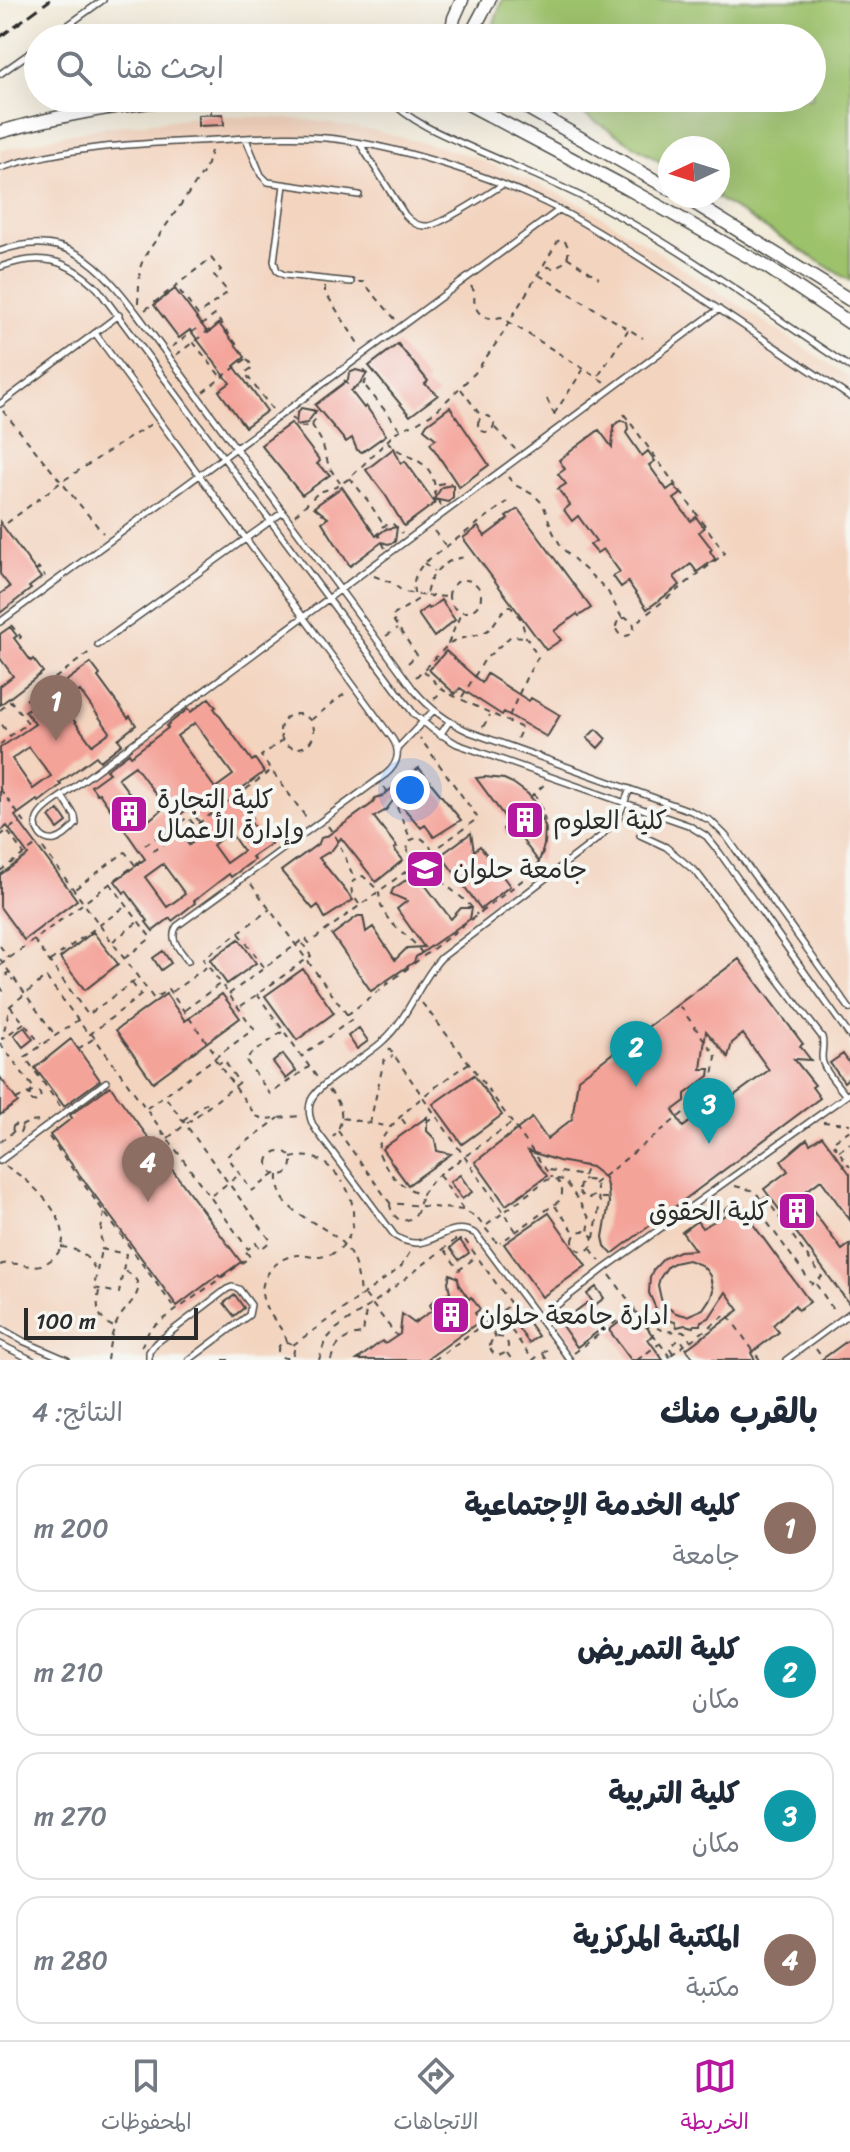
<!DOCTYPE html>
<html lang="ar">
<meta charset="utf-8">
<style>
:root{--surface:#fff;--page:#f2f2f3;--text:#1f2937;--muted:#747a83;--line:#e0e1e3;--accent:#b5179e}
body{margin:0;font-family:Sriracha,"Playpen Sans Arabic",sans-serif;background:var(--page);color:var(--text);direction:rtl}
.compass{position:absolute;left:658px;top:136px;width:72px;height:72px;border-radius:50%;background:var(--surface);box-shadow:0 8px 32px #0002;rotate:266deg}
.scale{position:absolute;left:24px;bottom:20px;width:174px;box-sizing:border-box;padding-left:8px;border:4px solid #2b2b2b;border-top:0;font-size:22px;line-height:28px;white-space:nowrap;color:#2b2b2b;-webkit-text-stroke:6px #f6f6f2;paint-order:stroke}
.you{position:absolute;left:410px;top:790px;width:28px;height:28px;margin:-20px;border:6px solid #fff;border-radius:50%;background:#1a73e8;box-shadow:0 0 0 12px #1a73e833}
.badge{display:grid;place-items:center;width:52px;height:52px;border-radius:50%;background:var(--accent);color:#fff;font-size:26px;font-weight:700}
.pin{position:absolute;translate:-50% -66px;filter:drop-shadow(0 2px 4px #0008)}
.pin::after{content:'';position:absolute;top:42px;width:28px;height:24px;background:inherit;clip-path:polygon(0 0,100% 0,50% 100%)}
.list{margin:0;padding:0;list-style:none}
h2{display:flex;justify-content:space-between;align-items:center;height:104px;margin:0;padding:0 32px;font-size:34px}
h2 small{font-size:26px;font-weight:400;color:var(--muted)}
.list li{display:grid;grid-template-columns:52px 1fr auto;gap:24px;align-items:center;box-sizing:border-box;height:128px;margin:0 16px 16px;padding:0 16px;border:2px solid var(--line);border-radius:24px}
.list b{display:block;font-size:30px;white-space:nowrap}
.list p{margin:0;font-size:26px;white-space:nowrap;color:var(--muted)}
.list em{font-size:26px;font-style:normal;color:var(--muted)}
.icon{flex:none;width:44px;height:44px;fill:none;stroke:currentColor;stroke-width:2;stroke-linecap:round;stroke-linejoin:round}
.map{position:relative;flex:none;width:850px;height:1360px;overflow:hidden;direction:ltr}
.search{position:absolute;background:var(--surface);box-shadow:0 8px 32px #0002;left:24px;right:24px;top:24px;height:88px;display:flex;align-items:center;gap:20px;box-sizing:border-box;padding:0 28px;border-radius:44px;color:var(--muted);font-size:30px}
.sheet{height:680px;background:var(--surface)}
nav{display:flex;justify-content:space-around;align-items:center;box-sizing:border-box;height:112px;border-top:2px solid var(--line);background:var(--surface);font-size:22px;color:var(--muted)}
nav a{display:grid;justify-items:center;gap:4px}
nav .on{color:var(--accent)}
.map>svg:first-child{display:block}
.built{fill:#f3d4bf}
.green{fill:#9dc26c;stroke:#64764c;stroke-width:2}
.building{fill:#f4a399;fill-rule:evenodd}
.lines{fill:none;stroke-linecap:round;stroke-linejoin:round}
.service-casing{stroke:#494845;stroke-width:8}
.tertiary-casing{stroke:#494845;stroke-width:15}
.path{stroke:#494845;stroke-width:2;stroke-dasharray:6 6;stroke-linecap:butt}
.service{stroke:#fff;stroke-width:5}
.tertiary{stroke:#fff;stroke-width:12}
.rail{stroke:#2b2b2b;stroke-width:3;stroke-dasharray:12 6;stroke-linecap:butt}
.labels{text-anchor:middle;stroke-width:8;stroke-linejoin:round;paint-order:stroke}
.poi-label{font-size:26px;fill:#2b2b2b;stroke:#f6f6f2;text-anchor:start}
</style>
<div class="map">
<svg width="850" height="1360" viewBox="0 0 850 1360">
<rect width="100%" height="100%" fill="#f6f6f2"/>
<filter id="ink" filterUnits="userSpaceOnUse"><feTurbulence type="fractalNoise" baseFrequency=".0125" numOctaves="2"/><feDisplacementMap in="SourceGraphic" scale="16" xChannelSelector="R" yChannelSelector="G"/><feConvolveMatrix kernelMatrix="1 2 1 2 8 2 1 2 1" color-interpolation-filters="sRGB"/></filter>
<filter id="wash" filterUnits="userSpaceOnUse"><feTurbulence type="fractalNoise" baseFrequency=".006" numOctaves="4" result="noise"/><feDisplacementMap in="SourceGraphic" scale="32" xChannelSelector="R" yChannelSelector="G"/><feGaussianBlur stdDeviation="1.8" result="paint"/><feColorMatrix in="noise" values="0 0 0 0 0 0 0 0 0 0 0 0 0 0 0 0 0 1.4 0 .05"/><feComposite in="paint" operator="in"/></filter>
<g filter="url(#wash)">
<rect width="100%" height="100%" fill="#f2ebda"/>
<path class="built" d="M223 114 224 116 302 119 372 130 440 147 474 157 522 177 585 206 654 249 850 378V1360H0V151L63 135 99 128 197 117V115Z"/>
<path class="green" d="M502 0H850V281L714 196H718V148H670V168L558 98H812V38H489Z"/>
<g id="blocks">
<path class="building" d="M223 114 224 125 198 126V115Z
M175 289 208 333 219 324 245 357 234 366 267 411 245 427 219 391 230 383 190 330 179 338 154 305Z
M398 344 428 381 425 384 438 395 410 416 369 366Z
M356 370 367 373 361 383 351 391 364 408 366 406 386 435 362 452 357 450 352 438 346 442 315 405 348 380 349 373Z
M450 407 489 465 459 487 430 443 436 439 424 429 427 424Z
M301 408 316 411 307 423 296 425 297 414Z
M622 420 627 423 628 429 626 433 642 456 648 451 655 461 649 465 667 490 674 485 681 494 674 499 691 521 696 517 704 528 699 532 712 549 710 551 715 559 697 572 691 564 674 577 680 585 647 609 628 582 621 587 613 576 620 572 603 549 597 553 590 545 596 541 578 516 572 521 564 510 570 505 558 489 566 484 558 474 565 469 559 460 599 430 612 447 614 425Z
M291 423 320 461 317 464 330 475 302 495 261 445Z
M394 448 401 464 405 461 435 503 404 526 386 496 366 470Z
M453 485V497L448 502 434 499 442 487Z
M342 487 376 536 386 529 397 527 395 542 388 544 382 542 350 566 322 522 328 518 314 507Z
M518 509 591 608 579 616 577 614 554 631 561 640 546 650 463 538 478 527 485 536 508 519 506 517Z
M0 522 41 578 29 587 31 589 0 613V594L10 587 0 574Z
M441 600 455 620 434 637 418 614 427 607 429 609Z
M10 627 17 636 14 638 31 661 33 659 43 672 0 705V686L13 676 0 658V634Z
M446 651 482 683 487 674 529 701 531 698 560 715 547 737 504 712 502 715 460 688 455 694 429 670Z
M91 663 100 675 98 677 128 718 130 716 136 725 118 739 122 744 100 761 96 756 59 783 61 785 39 802 37 800 15 816 77 900 24 940 0 907V875L28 855 7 826 0 832V748L35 724 25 711ZM80 691 110 732 92 745 62 704ZM29 747 51 776 33 789 12 759Z
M209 698 216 707 214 708 252 761 255 759 264 772 234 794 252 818 249 820 261 836 264 835 271 844 252 857 254 860 231 877 229 874 194 901 195 903 172 921 170 918 153 931 146 922 148 921 126 891 124 893 115 881 145 859 99 793 97 794 91 786 109 773 106 770 129 753 131 756 168 728 166 726 188 709 191 712ZM195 723 233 775 215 788 177 736ZM135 766 165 807 149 820 118 778ZM189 808 207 832 189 845 172 821ZM230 832 243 851 226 863 213 845ZM163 864 185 894 167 907 145 877Z
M596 729 606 739 598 748 587 738Z
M419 768 461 820 434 837 425 825 421 828 395 798 386 810 374 817 397 847 394 849 403 860 376 882 341 838 332 850 319 858 353 900 325 918 318 905 313 909 281 871 319 843 321 838 327 836 373 803 375 798 382 796Z
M485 777 504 779 513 783 528 794 534 801 545 826 544 845 539 862 517 833 506 835 503 829 509 823 476 778Z
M59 810 67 822 58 829 49 817Z
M471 833 474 851 480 846 510 886 481 909 441 855Z
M416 873 451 919 461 908H472L470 919 416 957 414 962 371 991 332 935 358 916H363L366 932 373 927 395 960 407 948 424 947 397 909 407 901 391 894 393 889Z
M93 932 118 964 85 990 60 958Z
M239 939 256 963 227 984 210 960Z
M163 951 171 963 161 970 153 958Z
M739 959 803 1044 800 1046 811 1060 794 1059 815 1085 812 1087 820 1098 612 1254 605 1246 603 1237 609 1203 608 1190 605 1178 591 1167 559 1161 528 1151 547 1176 506 1205 475 1162 532 1118 547 1139 572 1119 578 1079ZM706 1031 728 1057 732 1043 743 1034 769 1070 721 1105 718 1101 683 1127 673 1110 685 1101V1094L709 1076 710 1069H701Z
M303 969 334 1013 297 1040 265 996Z
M166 994 185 1021 222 994 240 1018 153 1082 116 1030Z
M24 1027 33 1039 23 1047 14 1035Z
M359 1028 368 1041 357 1049 348 1036Z
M71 1039 100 1080 64 1106 35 1068Z
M283 1054 296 1071 286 1079 273 1062Z
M843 1054 850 1064V1077L844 1082 830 1063Z
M474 1075 502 1115 462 1144 433 1104Z
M0 1077 18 1102 0 1115Z
M110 1086 241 1262 220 1277 218 1275 177 1306 50 1135 72 1118 70 1115Z
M427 1117V1131L435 1139 437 1151 451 1154 408 1185 382 1149Z
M822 1136 850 1174V1220L821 1180 801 1195 842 1250 850 1244V1305L764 1189 788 1171 781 1161 807 1139 810 1144Z
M460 1175 472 1192 462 1199 450 1182Z
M736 1201 810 1302 798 1310 795 1305 773 1325 779 1332 751 1353 755 1360H695L686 1349 739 1310 726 1292 709 1318 701 1321 700 1325H694L693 1327 685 1325 677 1327 675 1322 655 1316 657 1311 649 1293 650 1277 653 1270 664 1258 679 1251 695 1250 682 1232 697 1221 702 1228 727 1214 724 1210ZM688 1260 701 1265 706 1270 710 1276 713 1290 711 1297 703 1309 687 1316 676 1313 664 1305 661 1299 658 1285 660 1278 668 1266 674 1263Z
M549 1213 586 1266 542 1297 504 1244Z
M460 1240 469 1253 459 1260 450 1248Z
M450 1274 458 1278 459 1285 469 1299 471 1297 480 1309 475 1313 480 1321 426 1360H357L382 1341 385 1344 400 1334 402 1314 414 1323 433 1310 430 1305 432 1302 450 1293 448 1282Z
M596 1287 604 1298 595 1305 587 1294Z
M235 1295 244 1308 234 1316 224 1303Z
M587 1303 604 1327 577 1347 560 1323Z
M635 1311 653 1336 648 1339 663 1360H631L609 1330Z
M526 1319 538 1336 529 1343 516 1325Z
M850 1339V1360H821Z"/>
</g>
</g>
<g filter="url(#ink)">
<use href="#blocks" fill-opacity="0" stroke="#494845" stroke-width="2"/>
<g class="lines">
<defs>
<path id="service" d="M50 38 103 0
M0 74 38 47
M387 98C414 125 448 137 482 152 523 170 565 187 604 208 691 254 768 314 850 367
M246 139 261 175 268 182 359 195
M360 144 405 215C411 222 418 227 427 226 440 226 488 194 502 185
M0 168C65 147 130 144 197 141 243 139 290 133 336 139 405 148 498 178 560 210 603 233 644 260 684 286 740 323 795 360 850 397
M284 185 274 261 277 271 284 275 351 282
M0 251C67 227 100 265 138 315L414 690C430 709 447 722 470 732L691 811 711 821 726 836 850 1009
M0 267C42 252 67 259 98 289L414 714 432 729 457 744 688 825 706 836 719 852 850 1036
M95 333 392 738C401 751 398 764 386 774L177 926C168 939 180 950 188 961
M0 404 119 315
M0 622 559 210
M98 645 283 512
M440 735 449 722
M397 749 433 711
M62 796 75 816 76 824C71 830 63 838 55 840 43 842 33 830 37 819 41 809 54 802 62 796L719 309
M640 835 666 847 697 873 822 1037C825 1046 820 1055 823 1063 827 1075 839 1086 846 1096
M0 1161 106 1082
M539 1319 605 1268 850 1093
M0 1328 23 1341 67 1360
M0 1344 32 1360
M149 1360V1352L155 1344 227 1289 232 1287 239 1289 251 1305 249 1315 189 1360
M570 1360 476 1234C444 1216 431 1259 395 1236L316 1130C310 1121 307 1111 311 1100 320 1081 367 1057 384 1040 409 1017 418 983 441 958L600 837 618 818 630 789
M786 1360 850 1313"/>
<path id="tertiary" d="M450 38 454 18 462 0
M461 38 473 30 489 0
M457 98 625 187 767 267 850 323
M510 98 670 189
M0 132C63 114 126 103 192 98
M683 196 850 300"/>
</defs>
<use href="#service" class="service-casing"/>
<use href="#tertiary" class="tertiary-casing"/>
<path class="path" d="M211 98V115
M567 257 599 278
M539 275 643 338
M358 282H363L395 319
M325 286V292L359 345
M471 286 475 293C471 311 484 322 501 317L606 383
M138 303 140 268 144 257 205 170 211 151
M145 310 211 258 221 270 214 275 228 292 198 315 176 286
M193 342 221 377
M172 347 215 315 253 367 245 373 272 409
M176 355 219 323
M599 375 628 330
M344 380 351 388 362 387 368 377 363 367
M366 387 400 429
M461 389 481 416
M203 392 246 359
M547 399 557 420
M3 411 103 533
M554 414 583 370
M624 414 725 553 634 624
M478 424a8 8 0 1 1 16 0a8 8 0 1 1-16 0Z
M292 418 302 427 312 425 317 416 309 404
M312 425 322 442 329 467 340 483
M495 428 515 449
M388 442C407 462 432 456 435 489
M508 477 515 485 534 495 543 504 553 532 562 548 607 590 622 618
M350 478 368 501 383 524
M441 506 434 493 439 484 449 482 458 492
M295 515 319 492 336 487 350 478 396 432 418 422 436 411 475 373 502 335 509 322 558 241 562 239C570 245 570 254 565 262L553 268 543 266
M7 523 61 482 151 424
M434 531 445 545
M385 548 378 534 381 527 392 523 402 533
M424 563 434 571
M36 571 39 568 45 577
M374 576 390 582 404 592 426 596C429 573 444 559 467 557
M449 596a16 16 0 1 1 32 0a16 16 0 1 1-32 0Z
M427 596 448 597
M616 627a9 9 0 1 1 18 0a9 9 0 1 1-18 0Z
M11 625 21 637 18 640 16 637
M386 636 397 629
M448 644 461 613
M408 663 417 655 391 617 417 600C410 586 414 575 424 563L507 502
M424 671 443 690 454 696 522 728 517 739
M416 677 450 643C462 636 476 638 488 630 497 623 500 610 510 606L521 619 526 637 538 657 526 678 507 721
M462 697 485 659 511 636 524 637
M434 699 443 690
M26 700 91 651
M0 710 11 701 28 723 10 736 0 722
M280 731a17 17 0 1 1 34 0a17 17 0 1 1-34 0Z
M311 720 347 692
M483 727 490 715
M283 740 261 756 308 820
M0 745 4 741
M384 787 394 800 410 838
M0 789 28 827
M236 797 270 771
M530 797 545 784
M328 826 337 839 354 878
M8 832 23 853
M0 836 21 820
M161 836 188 817 195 826 229 801
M145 845 160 835 165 843 150 853
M43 848 154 999 168 989 217 1056
M414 863C409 855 404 848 411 840L419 837C440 849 429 860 440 877 449 892 466 896 477 915
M136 864 144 857
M0 871 38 844
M110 883 151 938 125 958
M251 884 351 1020 301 1057
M359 904 352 894 351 884 357 877 363 876 379 891C380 927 407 928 423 955
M239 933 264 967
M34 940 88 1015 137 979
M113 941 139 921
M0 946 9 958
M0 959 55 1035
M50 961 126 906
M0 965 135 865 125 852 75 889
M9 972 6 974 11 980 13 979
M132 983 140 994
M0 986 3 991 0 993
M172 992 208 966
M229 994 305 938 309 943 478 818 420 738
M257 994 319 1080
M422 1003 469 1063 552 1178
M10 1006 41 1044
M241 1006 311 956 303 944 299 947
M185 1010 221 983
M347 1015 533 872C550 847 550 819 534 794
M24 1023 2 1039 10 1006 46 977 89 1035 145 992
M282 1032 245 1059 270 1094 309 1067
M91 1033 248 1249 256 1243 261 1249 271 1241 164 1095
M0 1043 36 1091
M389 1048 516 1231
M78 1049 93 1039
M214 1058 256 1116 264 1119 300 1116
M469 1063C447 1078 379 1125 378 1151 387 1173 399 1187 422 1194L433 1179 513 1122
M329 1090C343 1104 346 1121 333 1137
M29.5 1096a5.5 5.5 0 1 1 11 0a5.5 5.5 0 1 1-11 0Z
M16 1099 29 1093
M60 1106 25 1057 78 1020
M147 1108 254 1029 203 959 270 909
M342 1118 391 1127
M402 1119 409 1129
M183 1120 206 1103 208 1105
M426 1122 434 1116
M823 1122 850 1124
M370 1123 384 1060 393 1056
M12.5 1129a4.5 4.5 0 1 1 9 0a4.5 4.5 0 1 1-9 0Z
M21 1126 29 1122 40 1121
M850 1130 832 1142 850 1167
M338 1131 390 1203 464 1210 477 1218 498 1244
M49 1137 176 1310
M168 1138 239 1083 224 1060 218 1064
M0 1142 13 1132
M152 1142 163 1133
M268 1163a12 12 0 1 1 24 0a12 12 0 1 1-24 0Z
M839 1151 850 1143
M291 1158C312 1153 324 1160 338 1176
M549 1170 578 1175 585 1180
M275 1174 252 1191 227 1156 279 1118
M278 1175C275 1218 326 1219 347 1249 357 1263 359 1280 360 1297
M439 1175 463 1209
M583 1176 587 1166
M557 1179 565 1180 590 1219 588 1232
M579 1189a9 9 0 1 1 18 0a9 9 0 1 1-18 0Z
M594 1184 711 1091 716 1056 678 1004
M735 1186 755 1191 760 1198
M212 1195 239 1175
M765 1197 822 1277 812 1284 754 1204Z
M601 1198H609
M390 1204C391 1216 402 1227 414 1216 419 1212 420 1203 421 1197
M555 1206 575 1233
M104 1213 100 1235 104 1249
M487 1225 545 1181 552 1178C562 1181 565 1193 559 1201L500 1243
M573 1241a10 10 0 1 1 20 0a10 10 0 1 1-20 0Z
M594 1238 600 1202 597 1194
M465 1240 521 1318
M61 1247C77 1248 89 1256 96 1271
M101 1249 126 1254 119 1293 94 1288Z
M591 1249 600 1261
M445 1250 459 1270 476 1257
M0 1265C17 1259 32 1272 48 1262 91 1235 31 1179 5 1166
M610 1275 672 1360
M816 1284 835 1312
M99 1291C96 1307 97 1320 114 1327
M365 1295 397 1336
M525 1315 509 1327 533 1360 549 1348
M488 1322 496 1338
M646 1323 664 1331 685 1332 690 1340
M490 1346a9 9 0 1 1 18 0a9 9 0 1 1-18 0Z
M287 1341C282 1324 263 1313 262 1292 262 1274 279 1256 298 1255 304 1255 310 1257 316 1257 337 1257 351 1242 353 1222 354 1206 351 1194 342 1181
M278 1350a8 8 0 1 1 16 0a8 8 0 1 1-16 0Z
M293 1345 400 1268 410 1252
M141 1347 150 1329 250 1257 245 1250 247 1249
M816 1349 823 1359
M507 1353 512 1360
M574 1353 633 1309
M673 1353 669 1347 680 1339 684 1344
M543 1354 547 1360
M671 1355 727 1314 760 1360
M107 1360C109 1347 111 1334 117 1322 125 1304 156 1288 124 1270
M223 1360H231
M319 1360 325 1341 336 1329 372 1304 458 1238
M331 1360C335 1343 346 1335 363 1334L366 1310
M434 1360 510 1305
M637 1360 659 1344"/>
<use href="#service" class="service"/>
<use href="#tertiary" class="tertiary"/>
<path class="rail" d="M0 37 50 0"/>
</g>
</g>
<defs>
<symbol id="building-square" viewBox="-11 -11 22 22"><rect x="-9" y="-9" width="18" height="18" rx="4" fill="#b5179e" stroke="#f6f6f2"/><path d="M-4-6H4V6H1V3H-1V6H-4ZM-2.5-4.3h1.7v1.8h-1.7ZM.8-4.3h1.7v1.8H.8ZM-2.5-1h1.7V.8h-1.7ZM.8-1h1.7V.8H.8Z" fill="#fff"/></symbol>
<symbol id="university-square" viewBox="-11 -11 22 22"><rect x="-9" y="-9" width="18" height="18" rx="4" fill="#b5179e" stroke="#f6f6f2"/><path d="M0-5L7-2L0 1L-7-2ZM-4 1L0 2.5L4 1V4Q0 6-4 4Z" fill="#fff"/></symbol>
</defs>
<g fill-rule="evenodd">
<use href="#building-square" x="107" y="792" width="44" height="44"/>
<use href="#building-square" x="503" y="798" width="44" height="44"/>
<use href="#university-square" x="403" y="847" width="44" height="44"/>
<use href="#building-square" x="775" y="1189" width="44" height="44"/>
<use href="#building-square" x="429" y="1293" width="44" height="44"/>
</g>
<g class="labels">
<g class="poi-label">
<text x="157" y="808">كلية التجارة<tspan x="157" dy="30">وإدارة الأعمال</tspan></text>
<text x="553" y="829">كلية العلوم</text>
<text x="453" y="878">جامعة حلوان</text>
<text x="769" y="1220" text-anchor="end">كلية الحقوق</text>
<text x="479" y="1324">ادارة جامعة حلوان</text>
</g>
</g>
</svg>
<svg class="compass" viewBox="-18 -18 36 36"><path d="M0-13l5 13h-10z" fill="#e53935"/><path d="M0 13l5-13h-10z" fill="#747a83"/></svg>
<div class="scale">100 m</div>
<div class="you"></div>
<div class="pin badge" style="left:56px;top:741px;background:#8d6e63">1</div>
<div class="pin badge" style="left:636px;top:1087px;background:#0f9aa8">2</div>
<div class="pin badge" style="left:709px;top:1144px;background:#0f9aa8">3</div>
<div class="pin badge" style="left:148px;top:1202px;background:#8d6e63">4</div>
<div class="search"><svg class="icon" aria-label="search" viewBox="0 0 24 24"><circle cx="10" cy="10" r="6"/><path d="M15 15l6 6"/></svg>ابحث هنا</div>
</div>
<section class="sheet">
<h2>بالقرب منك<small>النتائج: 4</small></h2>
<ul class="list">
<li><span class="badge" style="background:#8d6e63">1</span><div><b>كليه الخدمة الإجتماعية</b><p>جامعة</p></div><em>200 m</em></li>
<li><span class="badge" style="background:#0f9aa8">2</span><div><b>كلية التمريض</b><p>مكان</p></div><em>210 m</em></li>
<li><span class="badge" style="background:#0f9aa8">3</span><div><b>كلية التربية</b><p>مكان</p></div><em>270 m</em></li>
<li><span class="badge" style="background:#8d6e63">4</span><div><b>المكتبة المركزية</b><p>مكتبة</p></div><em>280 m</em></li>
</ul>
</section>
<nav>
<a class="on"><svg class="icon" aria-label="map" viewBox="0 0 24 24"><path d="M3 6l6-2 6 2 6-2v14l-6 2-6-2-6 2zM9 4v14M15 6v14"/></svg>الخريطة</a>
<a><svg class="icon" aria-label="directions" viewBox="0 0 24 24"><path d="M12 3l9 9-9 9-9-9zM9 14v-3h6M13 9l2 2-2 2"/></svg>الاتجاهات</a>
<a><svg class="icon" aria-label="saved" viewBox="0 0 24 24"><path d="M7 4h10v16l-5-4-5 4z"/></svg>المحفوظات</a>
</nav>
